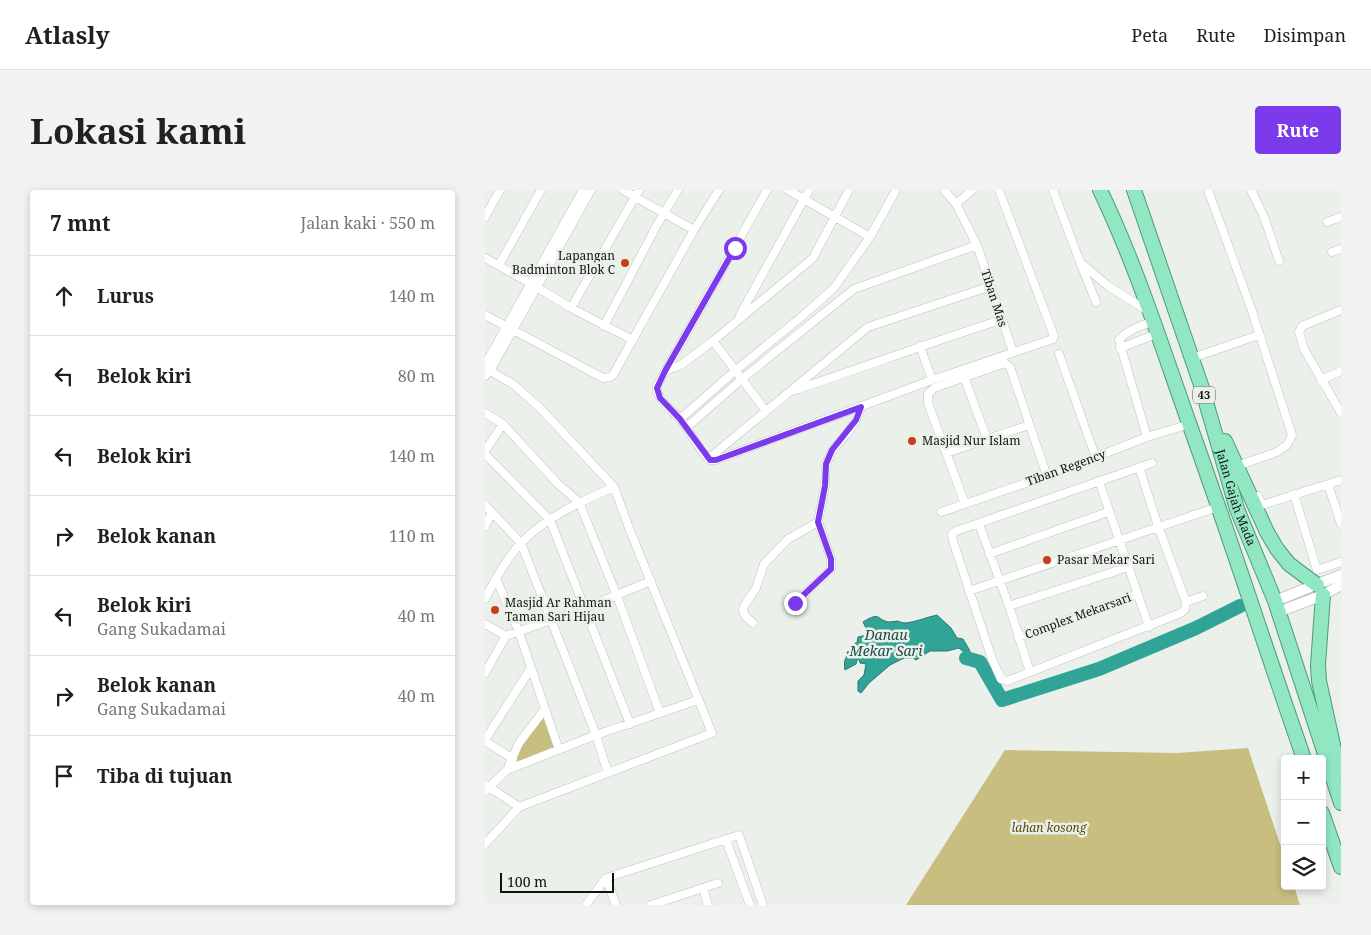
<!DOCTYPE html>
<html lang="id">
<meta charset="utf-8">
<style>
:root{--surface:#fff;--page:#f2f2f2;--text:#202124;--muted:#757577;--line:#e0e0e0;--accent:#7c3aed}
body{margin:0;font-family:"Noto Serif",serif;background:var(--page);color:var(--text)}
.controls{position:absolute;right:15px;bottom:15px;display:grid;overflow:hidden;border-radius:5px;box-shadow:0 2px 8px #0003}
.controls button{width:45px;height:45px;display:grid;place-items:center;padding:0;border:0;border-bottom:1px solid var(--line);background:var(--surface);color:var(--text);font:25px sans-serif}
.scale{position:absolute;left:15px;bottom:12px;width:114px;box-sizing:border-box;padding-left:5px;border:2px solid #111311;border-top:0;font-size:14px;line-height:18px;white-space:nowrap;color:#111311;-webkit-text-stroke:4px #ebf0ea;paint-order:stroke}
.stop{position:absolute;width:15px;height:15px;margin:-11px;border:4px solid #7c3aed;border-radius:50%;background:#fff}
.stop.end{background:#7c3aed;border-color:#fff;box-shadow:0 1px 5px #0008}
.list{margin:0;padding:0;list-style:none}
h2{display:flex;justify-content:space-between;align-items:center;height:65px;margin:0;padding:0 20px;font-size:21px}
h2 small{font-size:16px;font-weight:400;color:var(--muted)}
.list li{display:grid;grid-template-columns:32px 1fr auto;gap:15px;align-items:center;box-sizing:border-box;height:80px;padding:0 20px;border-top:1px solid var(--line)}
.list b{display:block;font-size:19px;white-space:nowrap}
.list p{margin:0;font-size:16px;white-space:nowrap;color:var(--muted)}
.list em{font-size:16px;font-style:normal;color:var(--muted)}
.icon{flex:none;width:28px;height:28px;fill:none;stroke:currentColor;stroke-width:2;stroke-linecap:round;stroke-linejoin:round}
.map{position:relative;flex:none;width:856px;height:715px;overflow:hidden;border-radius:5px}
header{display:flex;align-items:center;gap:30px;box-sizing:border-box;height:70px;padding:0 25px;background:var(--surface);border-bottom:1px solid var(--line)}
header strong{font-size:24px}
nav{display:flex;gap:28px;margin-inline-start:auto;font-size:18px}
.intro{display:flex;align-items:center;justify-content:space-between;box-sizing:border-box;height:120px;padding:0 30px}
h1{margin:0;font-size:35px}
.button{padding:12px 22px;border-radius:5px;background:var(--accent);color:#fff;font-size:18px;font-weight:700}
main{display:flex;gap:30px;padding:0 30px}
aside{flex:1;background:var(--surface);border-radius:5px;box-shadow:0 2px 8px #0003}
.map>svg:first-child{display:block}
.green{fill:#c8be7f}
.water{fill:#31a498;stroke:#277870}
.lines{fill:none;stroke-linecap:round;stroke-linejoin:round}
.river{stroke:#31a498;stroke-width:14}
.minor-casing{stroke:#bec4be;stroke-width:9}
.tertiary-casing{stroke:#bec4be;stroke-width:12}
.trunk-casing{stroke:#51997a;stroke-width:16}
.minor{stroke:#fff;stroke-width:8}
.tertiary{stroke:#fff;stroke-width:10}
.trunk{stroke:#90e7c2;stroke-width:14}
.route{stroke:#7c3aed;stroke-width:6}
.poi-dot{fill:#c84014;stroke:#ebf0ea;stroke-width:2}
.labels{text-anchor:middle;stroke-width:5;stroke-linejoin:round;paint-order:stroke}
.shield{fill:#ebf0ea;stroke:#525552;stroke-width:1}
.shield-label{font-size:11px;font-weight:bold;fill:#111311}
.poi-label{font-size:12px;fill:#111311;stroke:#ebf0ea;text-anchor:start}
.street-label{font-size:12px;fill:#111311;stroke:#ebf0ea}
.park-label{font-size:12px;font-style:italic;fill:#534a0b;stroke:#ebf0ea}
.water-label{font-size:14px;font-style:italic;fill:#1b4b46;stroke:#ebf0ea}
</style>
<header>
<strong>Atlasly</strong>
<nav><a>Peta</a><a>Rute</a><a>Disimpan</a></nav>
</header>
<div class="intro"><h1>Lokasi kami</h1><a class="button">Rute</a></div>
<main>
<aside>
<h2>7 mnt<small>Jalan kaki · 550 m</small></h2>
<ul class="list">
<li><svg class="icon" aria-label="ahead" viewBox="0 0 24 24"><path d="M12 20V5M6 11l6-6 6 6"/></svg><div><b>Lurus</b></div><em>140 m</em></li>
<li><svg class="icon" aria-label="left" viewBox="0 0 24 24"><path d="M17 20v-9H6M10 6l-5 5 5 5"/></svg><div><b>Belok kiri</b></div><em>80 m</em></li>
<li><svg class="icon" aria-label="left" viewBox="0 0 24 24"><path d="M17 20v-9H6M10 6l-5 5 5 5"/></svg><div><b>Belok kiri</b></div><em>140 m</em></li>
<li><svg class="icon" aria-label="right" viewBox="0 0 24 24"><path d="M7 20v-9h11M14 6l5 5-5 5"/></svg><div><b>Belok kanan</b></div><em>110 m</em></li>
<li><svg class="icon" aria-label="left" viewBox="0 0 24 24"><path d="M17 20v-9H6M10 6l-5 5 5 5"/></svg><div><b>Belok kiri</b><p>Gang Sukadamai</p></div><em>40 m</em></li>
<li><svg class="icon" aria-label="right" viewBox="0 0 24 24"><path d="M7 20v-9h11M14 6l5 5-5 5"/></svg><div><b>Belok kanan</b><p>Gang Sukadamai</p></div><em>40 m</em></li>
<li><svg class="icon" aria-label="arrive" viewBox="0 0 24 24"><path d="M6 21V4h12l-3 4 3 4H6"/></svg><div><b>Tiba di tujuan</b></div></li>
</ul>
</aside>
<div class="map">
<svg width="856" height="715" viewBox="0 0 856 715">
<rect width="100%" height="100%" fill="#ebf0ea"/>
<path class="green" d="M60 519 74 560 23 577Z
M763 558 800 669V696H809L815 715H421L520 560 692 563Z"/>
<path class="water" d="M452 425 466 438 472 448 478 449 485 461 481 468 480 463 474 458 462 461H445L431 470 428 468H419L405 475 384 493 376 503 373 501V491L379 485 381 474 375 473 374 469 372 470 371 474 360 480C359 474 359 469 363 465L362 462 367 461 370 453H372L373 447 382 445 383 442 378 432C397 420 391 431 405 432 408 432 410 431 413 431 415 432 418 433 421 433 431 432 442 427 452 425Z"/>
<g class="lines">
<path class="river" d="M481 468 495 472 517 510 614 479 711 438 755 416"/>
<defs>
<path id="minor" d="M138 0 209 40
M282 0 172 196C171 210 188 221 197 231 207 243 213 260 225 270H231L447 190 568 149 569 146 514 0
M303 0 385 47
M459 0 471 14 492 55 528 162
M568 0 595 72
M723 0 766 118 807 245 802 255 792 262 749 277
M766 0 779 27 794 71
M471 14 487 0
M0 27 15 0
M842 32 856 27
M847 62 856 59
M0 68 45 93 86 118 148 150
M14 75 56 0
M611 112 595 72 623 96 663 121
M86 118 154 0
M856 120 817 136 814 142 819 159 856 223
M0 125 118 188 125 187 128 185 209 40 234 0
M255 125 324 0
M119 136 173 33 193 0
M228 151 281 221
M435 156 447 190
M635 158 674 143
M574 164 611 268
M707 168 774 145
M0 175 98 0
M0 178 28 194 55 218 129 297 144 338 227 543 34 617 0 654
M180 181 196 175 228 151 328 68 364 0
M0 186 5 181 106 0
M479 187 502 249
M836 190 856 181
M307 201C377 178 446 152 516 130
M0 223 18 234 73 294 94 312 132 406 175 523
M195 229 251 180 314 129 349 98 385 47 411 0
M202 237 257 189 369 99 492 55
M662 247 634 150C643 139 657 136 669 131
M0 261 18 234
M461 263 544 235
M0 264 65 330 145 534
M223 269 383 137 506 96
M667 273 471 341 467 344 468 351 507 469 516 489 522 491 696 423 700 419 701 412 718 406
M654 277 673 336 701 412
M614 291 664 437
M843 294 856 334
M809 304 832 380 856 372
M773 306 777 315 856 290
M480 314 443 213V204L449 198 520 173 525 177 562 286
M0 315 36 353 111 545 123 583
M456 322 562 286 662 247 705 234
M494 334 524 416 545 482
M0 336 7 323
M504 364 623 322
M11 388 34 442 74 560
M484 401 733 317
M0 409C10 390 21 369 36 353 61 327 97 311 129 297
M310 413 346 379V369L333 332 340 296 341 274 347 261 364 241 371 230 376 217
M524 416 643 377
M268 433 260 426 258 420 259 416 271 398 279 374 303 349 333 332
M0 434 21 446 100 418 166 391
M533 447 653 404
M0 483 21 446
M0 550 46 478
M0 551 28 569
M22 580 111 545 213 510
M1 595 34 617
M0 601 22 580 34 553 60 519
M241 650 265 715
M121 688 131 715
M218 698 223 715
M101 715 121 688 254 645 278 715
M166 715 233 693"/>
<path id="tertiary" d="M790 411 856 385
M793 422 838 405 856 395"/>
<g id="trunk">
<path d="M615 0C651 75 676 154 704 233 744 344 780 457 819 569"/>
<path id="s1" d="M649 0 716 195 752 319 790 411 856 613"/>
<path d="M740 251 782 342 792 359 804 374 832 395"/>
<path d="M838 405 833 475 834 491 854 582"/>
<path d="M837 623 856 677"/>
</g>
</defs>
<use href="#minor" class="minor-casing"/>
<use href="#tertiary" class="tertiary-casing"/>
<use href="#trunk" class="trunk-casing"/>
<use href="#minor" class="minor"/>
<use href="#tertiary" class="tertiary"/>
<use href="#trunk" class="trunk"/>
</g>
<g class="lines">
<path class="route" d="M250 58 180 181 172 198 175 208 195 229 225 270H231L376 217 371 230 347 260 341 274 340 296 333 332 346 369V379L310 413"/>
</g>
<g class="poi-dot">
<circle cx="140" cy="73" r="5"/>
<circle cx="427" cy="251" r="5"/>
<circle cx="562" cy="370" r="5"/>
<circle cx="10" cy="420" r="5"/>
</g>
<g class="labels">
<rect class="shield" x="708" y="196.5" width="22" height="17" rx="4"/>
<g class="shield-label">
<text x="719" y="209">43</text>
</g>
<g class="poi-label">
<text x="130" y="70" text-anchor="end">Lapangan<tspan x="130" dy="14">Badminton Blok C</tspan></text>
<text x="437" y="255">Masjid Nur Islam</text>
<text x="572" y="374">Pasar Mekar Sari</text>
<text x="20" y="417">Masjid Ar Rahman<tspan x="20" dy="14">Taman Sari Hijau</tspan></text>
</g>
<g class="street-label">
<text transform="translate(509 108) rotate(72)" y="4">Tiban Mas</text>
<text transform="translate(581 278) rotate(-20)" y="4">Tiban Regency</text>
<text dy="4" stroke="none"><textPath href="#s1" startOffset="324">Jalan Gajah Mada</textPath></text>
<text transform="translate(593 426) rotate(-20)" y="4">Complex Mekarsari</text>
</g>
<g class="park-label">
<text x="564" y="642">lahan kosong</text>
</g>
<g class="water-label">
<text x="401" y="450">Danau<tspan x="401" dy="16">Mekar Sari</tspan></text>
</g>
</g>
</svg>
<div class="controls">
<button>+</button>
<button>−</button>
<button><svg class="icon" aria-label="layers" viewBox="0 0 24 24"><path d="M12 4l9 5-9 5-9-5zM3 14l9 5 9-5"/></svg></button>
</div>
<div class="scale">100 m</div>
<div class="stop" style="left:250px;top:58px"></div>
<div class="stop end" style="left:310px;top:413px"></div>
</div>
</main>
